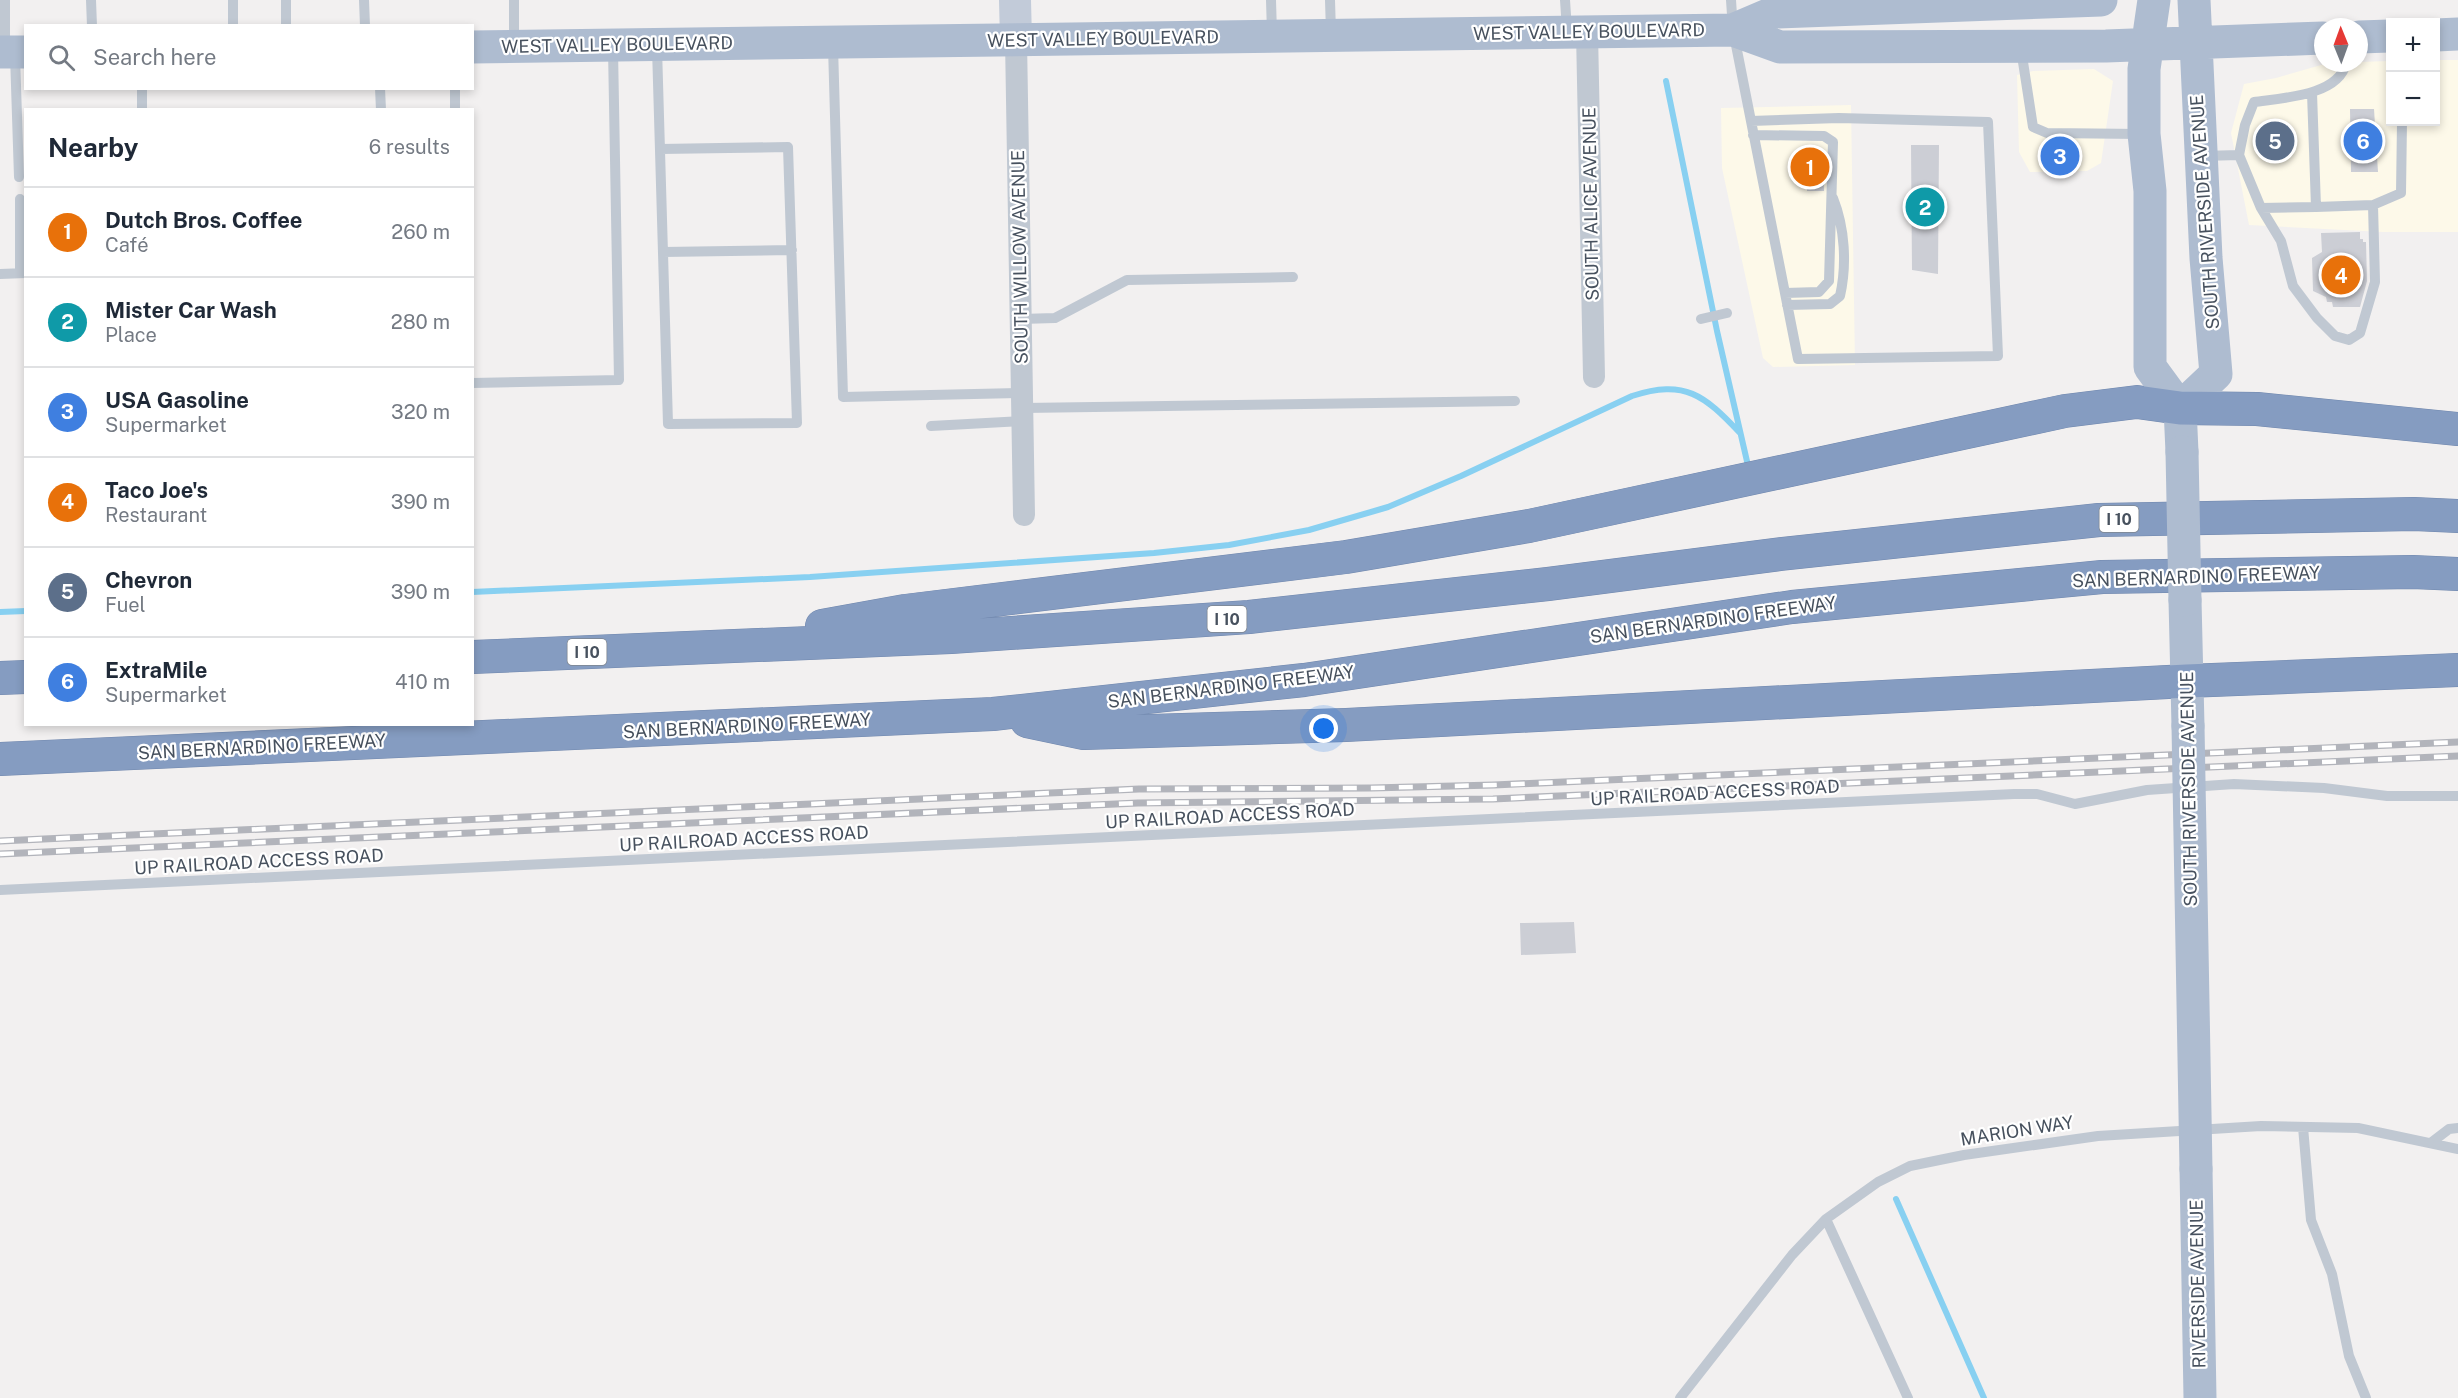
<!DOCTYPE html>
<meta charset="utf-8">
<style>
:root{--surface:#fff;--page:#f2f2f3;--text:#1f2937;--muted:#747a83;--line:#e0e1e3;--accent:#b45309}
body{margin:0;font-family:"Public Sans",sans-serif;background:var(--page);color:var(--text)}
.controls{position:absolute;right:18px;top:18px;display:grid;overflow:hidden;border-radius:0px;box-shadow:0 3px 9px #0003}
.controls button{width:54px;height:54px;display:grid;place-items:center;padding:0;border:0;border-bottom:2px solid var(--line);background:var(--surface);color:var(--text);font:30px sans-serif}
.compass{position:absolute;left:2314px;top:18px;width:54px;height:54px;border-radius:50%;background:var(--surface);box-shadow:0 3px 9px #0003;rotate:359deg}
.you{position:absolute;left:1324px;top:729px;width:21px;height:21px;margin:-15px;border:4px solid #fff;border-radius:50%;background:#1a73e8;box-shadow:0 0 0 9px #1a73e833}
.badge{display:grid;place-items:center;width:39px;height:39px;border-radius:50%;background:var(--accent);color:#fff;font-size:20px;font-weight:700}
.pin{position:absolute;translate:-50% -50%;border:3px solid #fff;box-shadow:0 2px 6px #0006}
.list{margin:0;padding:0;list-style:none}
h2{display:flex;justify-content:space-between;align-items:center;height:78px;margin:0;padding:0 24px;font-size:26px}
h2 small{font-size:20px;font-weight:400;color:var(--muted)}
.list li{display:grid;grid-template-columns:39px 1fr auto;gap:18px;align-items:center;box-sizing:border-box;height:90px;padding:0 24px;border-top:2px solid var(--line)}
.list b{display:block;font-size:22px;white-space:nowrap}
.list p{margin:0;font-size:20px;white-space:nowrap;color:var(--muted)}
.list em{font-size:20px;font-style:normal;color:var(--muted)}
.icon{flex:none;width:33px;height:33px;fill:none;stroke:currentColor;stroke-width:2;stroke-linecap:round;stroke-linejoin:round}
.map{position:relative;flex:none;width:2458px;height:1398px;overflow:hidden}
.search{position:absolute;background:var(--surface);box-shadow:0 3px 9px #0003;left:24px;top:24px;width:450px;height:66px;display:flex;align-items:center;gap:15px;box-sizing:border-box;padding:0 21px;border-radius:0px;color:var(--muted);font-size:22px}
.panel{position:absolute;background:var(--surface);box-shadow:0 3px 9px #0003;left:24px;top:108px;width:450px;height:618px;border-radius:0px}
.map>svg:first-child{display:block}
.commercial{fill:#fdf9e9}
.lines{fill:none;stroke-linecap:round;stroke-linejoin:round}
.stream{stroke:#88d0f1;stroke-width:6}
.building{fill:#ccced5}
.highway-casing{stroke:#7087ad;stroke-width:34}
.lane{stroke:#c0c8d2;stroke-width:10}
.street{stroke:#c0c8d2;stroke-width:22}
.secondary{stroke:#c2cbd9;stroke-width:32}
.primary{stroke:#aebcd0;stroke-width:33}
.highway{stroke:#859cc1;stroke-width:33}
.rail-casing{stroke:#b2b4bb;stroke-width:7}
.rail{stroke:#fff;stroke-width:4.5;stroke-dasharray:14;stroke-linecap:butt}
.primary-bridge{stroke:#aebcd0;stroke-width:33}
.labels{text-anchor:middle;stroke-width:4.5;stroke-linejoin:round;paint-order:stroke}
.shield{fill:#fff;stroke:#7e858e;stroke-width:1.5}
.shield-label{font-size:16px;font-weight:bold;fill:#47515e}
.street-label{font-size:18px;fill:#47515e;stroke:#fff}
</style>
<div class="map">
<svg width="2458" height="1398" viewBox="0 0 2458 1398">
<rect width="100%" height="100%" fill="#f2f0f0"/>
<path class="commercial" d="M2436 60H2458V232H2383L2249 225 2231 133 2244 84 2276 78 2328 63 2390 61V122H2436Z
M2094 69 2113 81 2101 163 2087 171 2030 172 2019 152 2017 75 2033 71Z
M1851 105 1855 365 1773 367 1763 358 1722 168 1721 108Z"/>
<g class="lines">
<path class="stream" d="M1666 81 1717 331 1749 470
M472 592 810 577 1154 553 1229 545 1309 530 1388 507 1461 476 1632 396C1685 379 1704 395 1740 433
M0 612 26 611
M1896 1199 1984 1398"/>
</g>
<path class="building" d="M2350 109H2374L2378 172H2351Z
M1911 145H1939L1938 274 1912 270Z
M1797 152H1823L1824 191H1807V176H1797Z
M2360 232V239H2363V242H2366L2367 281 2360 307H2333L2332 302H2327L2326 297 2313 291 2312 258 2322 252 2321 233Z
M1574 922 1576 953 1521 955 1520 923Z"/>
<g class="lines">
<defs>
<path id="highway" d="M822 626 905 611 1346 557 1529 526 2065 411 2137 402 2180 408 2257 409 2458 429
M472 657 951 637 1249 617 1548 584 1781 554 2099 520 2414 514 2458 516
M0 678 26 677
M1027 721 1084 733 1346 725 2187 681 2458 670
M0 759 993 714 1304 680 1792 607 2102 577 2413 572 2458 574"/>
</defs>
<use href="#highway" class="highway-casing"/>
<path class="lane" d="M5 0V48
M91 0 92 26
M364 0 365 26
M514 0V43
M1271 0 1272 33
M1330 0 1331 32
M1565 0 1567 30
M1731 0 1733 30 1798 359 1998 356 1988 122 1839 118 1751 121
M233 26V0
M286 26V0
M833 46 843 397 1022 393
M657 48C660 174 664 299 668 424L797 423 788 147 660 149
M2021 49 2033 127 2047 133 2141 134
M15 55 19 177
M2346 63C2339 96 2281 98 2254 102L2245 125 2239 155 2261 208 2281 241 2293 286 2317 318 2335 336 2349 340 2360 333 2375 282 2373 205 2401 193 2402 122
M142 88V110
M380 88 381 110
M455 88V110
M1753 135 1824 136 1833 142 1829 281 1819 292 1785 293
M2203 156 2239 155
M20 199V273
M2316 207 2373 205
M2261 208 2316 207 2312 93
M663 252 792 250
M0 274 26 273
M1787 305 1830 304 1840 296C1847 265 1845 228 1833 198
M1021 319 1055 318 1127 280 1293 277
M1701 319 1727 313
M472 383 619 380 613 49
M1023 408 1515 401
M931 426 1023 421
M0 890 2014 794H2037L2075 804 2147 790 2234 784 2324 788 2387 796H2458
M2303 1127 2311 1220 2332 1274 2349 1356 2366 1398
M2432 1142 2449 1129 2458 1128
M1826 1219 1908 1398
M1680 1398 1792 1255 1826 1219 1878 1182 1910 1166 1964 1155 2098 1136 2261 1126 2358 1128 2458 1149"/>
<path class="street" d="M1587 32 1594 377
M1016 40 1024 515"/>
<path class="secondary" d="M1015 0 1016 40"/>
<path class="primary" d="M2154 0 2144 69V134L2150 191V367L2180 408 2182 452
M1733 30 1775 12 2101 0
M2436 35 2458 34
M2359 37 2390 36
M472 47 1733 30 1780 47 2106 46 2323 38
M0 52H26
M2180 408 2216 374 2206 258 2194 0
M2185 600 2188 726
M2196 1169 2200 1398"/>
<use href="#highway" class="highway"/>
<defs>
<path id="rail" d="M0 841 1139 789 1371 788 1494 785 2458 742
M0 854 1138 803 1493 799 2458 756"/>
</defs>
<use href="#rail" class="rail-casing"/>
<use href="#rail" class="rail"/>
<path class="primary-bridge" d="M2182 452 2185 600
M2188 726 2196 1169"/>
</g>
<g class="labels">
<g class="shield">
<rect x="2099.5" y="506" width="39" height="26" rx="4.5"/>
<rect x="1207.5" y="606" width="39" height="26" rx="4.5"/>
<rect x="567.5" y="639" width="39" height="26" rx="4.5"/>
</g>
<g class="shield-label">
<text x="2119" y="525">I 10</text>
<text x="1227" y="625">I 10</text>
<text x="587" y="658">I 10</text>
</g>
<g class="street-label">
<text transform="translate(1589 32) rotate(-1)" y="6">WEST VALLEY BOULEVARD</text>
<text transform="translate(1103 39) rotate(-1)" y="6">WEST VALLEY BOULEVARD</text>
<text transform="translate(617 45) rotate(-1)" y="6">WEST VALLEY BOULEVARD</text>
<text transform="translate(1591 204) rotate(-91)" y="6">SOUTH ALICE AVENUE</text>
<text transform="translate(2205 212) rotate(-94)" y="6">SOUTH RIVERSIDE AVENUE</text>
<text transform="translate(1020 257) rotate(-91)" y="6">SOUTH WILLOW AVENUE</text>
<text transform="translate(2196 577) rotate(-2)" y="6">SAN BERNARDINO FREEWAY</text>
<text transform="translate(1713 620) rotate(-8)" y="6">SAN BERNARDINO FREEWAY</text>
<text transform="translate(1231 687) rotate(-7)" y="6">SAN BERNARDINO FREEWAY</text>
<text transform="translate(747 726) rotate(-3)" y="6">SAN BERNARDINO FREEWAY</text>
<text transform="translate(262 747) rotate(-3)" y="6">SAN BERNARDINO FREEWAY</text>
<text transform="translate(2189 789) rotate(-91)" y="6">SOUTH RIVERSIDE AVENUE</text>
<text transform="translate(1715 793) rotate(-3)" y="6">UP RAILROAD ACCESS ROAD</text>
<text transform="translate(1230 816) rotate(-3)" y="6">UP RAILROAD ACCESS ROAD</text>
<text transform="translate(744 839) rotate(-3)" y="6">UP RAILROAD ACCESS ROAD</text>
<text transform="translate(259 862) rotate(-3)" y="6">UP RAILROAD ACCESS ROAD</text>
<text transform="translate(2017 1131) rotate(-9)" y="6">MARION WAY</text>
<text transform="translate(2198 1284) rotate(-91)" y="6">RIVERSIDE AVENUE</text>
</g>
</g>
</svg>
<div class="controls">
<button>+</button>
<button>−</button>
</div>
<svg class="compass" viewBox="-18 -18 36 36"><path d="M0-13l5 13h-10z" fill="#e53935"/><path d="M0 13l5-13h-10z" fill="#747a83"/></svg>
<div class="you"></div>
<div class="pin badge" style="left:1810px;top:167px;background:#e8710a">1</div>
<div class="pin badge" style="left:1925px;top:207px;background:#0f9aa8">2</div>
<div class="pin badge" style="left:2060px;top:156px;background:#3f7fe0">3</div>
<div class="pin badge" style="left:2341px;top:275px;background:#e8710a">4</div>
<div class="pin badge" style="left:2275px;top:141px;background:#5c6f8a">5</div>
<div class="pin badge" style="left:2363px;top:141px;background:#3f7fe0">6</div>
<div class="search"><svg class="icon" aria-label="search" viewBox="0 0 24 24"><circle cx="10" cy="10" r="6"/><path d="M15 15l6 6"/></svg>Search here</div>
<section class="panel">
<h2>Nearby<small>6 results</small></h2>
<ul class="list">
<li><span class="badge" style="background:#e8710a">1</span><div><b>Dutch Bros. Coffee</b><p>Café</p></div><em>260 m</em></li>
<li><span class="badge" style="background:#0f9aa8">2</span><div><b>Mister Car Wash</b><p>Place</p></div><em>280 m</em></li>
<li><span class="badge" style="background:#3f7fe0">3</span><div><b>USA Gasoline</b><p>Supermarket</p></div><em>320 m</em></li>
<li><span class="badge" style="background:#e8710a">4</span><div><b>Taco Joe's</b><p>Restaurant</p></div><em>390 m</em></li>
<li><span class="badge" style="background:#5c6f8a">5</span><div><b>Chevron</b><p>Fuel</p></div><em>390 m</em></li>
<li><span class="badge" style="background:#3f7fe0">6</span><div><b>ExtraMile</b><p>Supermarket</p></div><em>410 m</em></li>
</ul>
</section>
</div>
